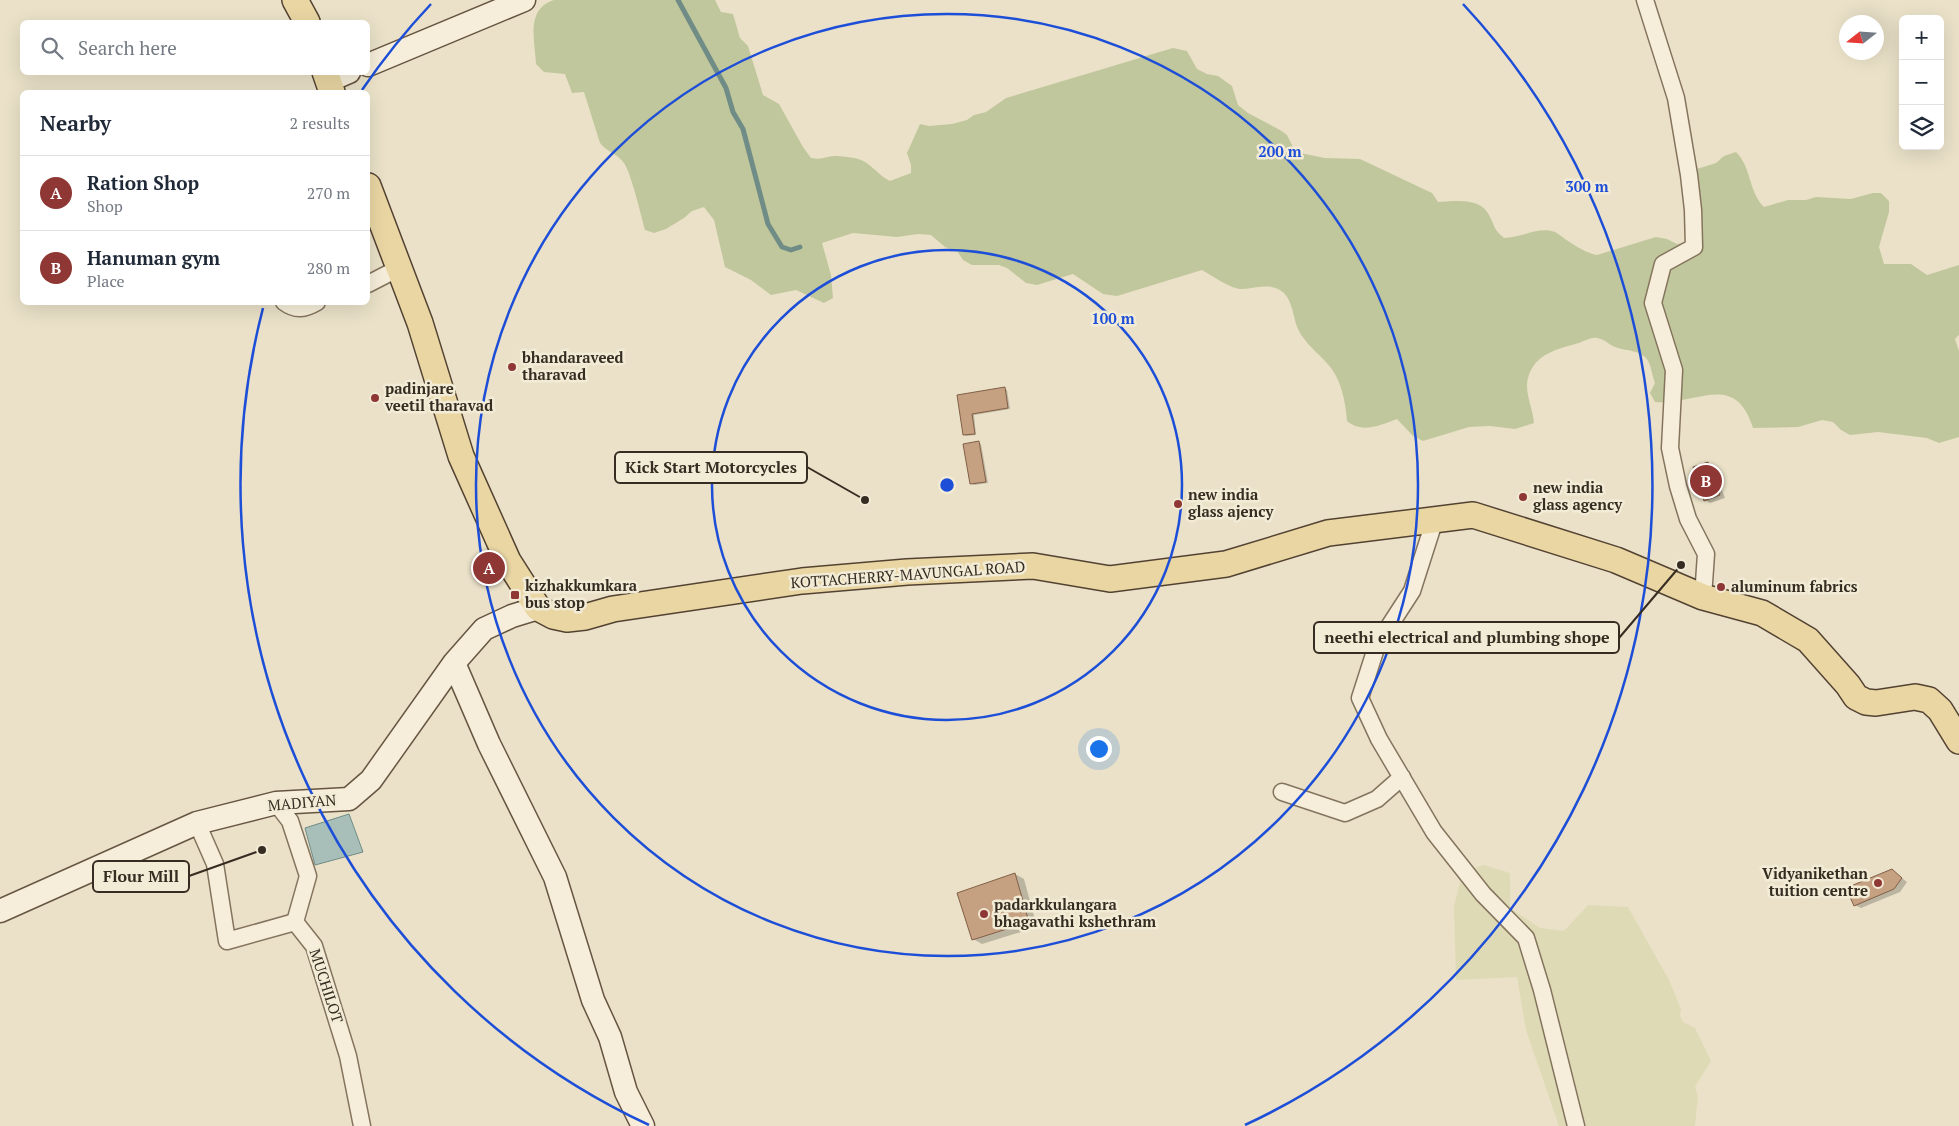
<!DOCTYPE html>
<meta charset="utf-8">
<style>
:root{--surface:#fff;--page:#f6f6f7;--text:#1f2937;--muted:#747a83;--line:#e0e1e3;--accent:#8e3734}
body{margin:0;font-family:"PT Serif",serif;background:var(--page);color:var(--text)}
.controls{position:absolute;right:15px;top:15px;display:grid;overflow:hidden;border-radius:8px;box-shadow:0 5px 20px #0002}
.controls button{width:45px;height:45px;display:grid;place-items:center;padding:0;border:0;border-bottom:1px solid var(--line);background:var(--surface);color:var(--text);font:25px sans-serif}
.compass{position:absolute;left:1839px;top:15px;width:45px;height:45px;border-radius:50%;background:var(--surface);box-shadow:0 5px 20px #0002;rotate:253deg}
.you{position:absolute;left:1098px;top:748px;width:18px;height:18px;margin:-12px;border:4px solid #fff;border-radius:50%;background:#1a73e8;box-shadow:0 0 0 8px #1a73e833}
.badge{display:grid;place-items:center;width:32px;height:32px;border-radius:50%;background:var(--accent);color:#fff;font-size:16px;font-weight:700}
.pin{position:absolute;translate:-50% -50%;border:2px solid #fff;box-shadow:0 1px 5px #0006}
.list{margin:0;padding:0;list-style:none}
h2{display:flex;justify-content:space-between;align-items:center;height:65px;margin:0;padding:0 20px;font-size:21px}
h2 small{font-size:16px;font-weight:400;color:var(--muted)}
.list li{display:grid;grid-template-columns:32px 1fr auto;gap:15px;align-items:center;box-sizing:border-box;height:75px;padding:0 20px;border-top:1px solid var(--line)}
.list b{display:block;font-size:19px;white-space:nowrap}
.list p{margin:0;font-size:16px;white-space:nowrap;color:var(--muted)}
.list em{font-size:16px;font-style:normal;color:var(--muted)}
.icon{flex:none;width:28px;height:28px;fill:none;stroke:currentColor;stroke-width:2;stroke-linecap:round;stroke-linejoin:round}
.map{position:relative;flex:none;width:1959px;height:1126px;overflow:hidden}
.search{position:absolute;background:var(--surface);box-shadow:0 5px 20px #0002;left:20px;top:20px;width:350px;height:55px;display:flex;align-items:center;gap:12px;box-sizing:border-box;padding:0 18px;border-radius:8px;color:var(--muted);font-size:19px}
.panel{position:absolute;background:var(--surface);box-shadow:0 5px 20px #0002;left:20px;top:90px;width:350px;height:215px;border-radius:8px}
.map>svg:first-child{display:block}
.farmland{fill:#dfdab6}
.green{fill:#c1c79c}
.water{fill:#a8bfb9;stroke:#708c86}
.shadow{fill:#0003}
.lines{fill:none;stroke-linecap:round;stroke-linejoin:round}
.stream{stroke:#708c86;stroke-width:5}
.building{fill:#c5a081;stroke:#816047}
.street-casing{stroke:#84745e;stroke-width:19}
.secondary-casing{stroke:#665541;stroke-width:25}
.primary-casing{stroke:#534232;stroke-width:28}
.street{stroke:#f6eeda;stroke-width:16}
.secondary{stroke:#f6eeda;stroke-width:22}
.primary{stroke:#e9d6a3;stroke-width:25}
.ring{fill:none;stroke:#1d4ed8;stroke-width:2.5}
.poi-dot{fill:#8e3734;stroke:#f2ebd6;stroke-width:2}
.labels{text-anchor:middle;stroke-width:5;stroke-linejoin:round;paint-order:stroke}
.poi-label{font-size:15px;font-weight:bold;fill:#362c21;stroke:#f2ebd6;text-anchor:start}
.street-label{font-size:15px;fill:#362c21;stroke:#f2ebd6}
.centre{fill:#1d4ed8;stroke:#f2ebd6;stroke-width:2.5}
.ring-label{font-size:15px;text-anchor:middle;font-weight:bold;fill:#1d4ed8;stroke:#f2ebd6;stroke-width:5;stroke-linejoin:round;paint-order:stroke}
.leader{fill:none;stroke:#362c21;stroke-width:2}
.callout-dot{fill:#362c21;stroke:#f2ebd6;stroke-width:2}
.callout{fill:#f2ebd6;stroke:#362c21;stroke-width:2}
.callout-label{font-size:16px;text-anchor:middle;font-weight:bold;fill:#362c21}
</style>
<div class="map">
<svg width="1959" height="1126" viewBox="0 0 1959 1126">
<rect width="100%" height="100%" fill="#eae1c8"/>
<path class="farmland" d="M1484 865 1510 873V908L1540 928 1564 931 1588 905 1628 907 1669 980 1681 1009 1680 1016 1683 1022 1695 1028 1711 1061 1695 1087 1698 1096 1695 1126H1559L1526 1030 1517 977 1456 980 1454 906 1463 871Z"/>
<path class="green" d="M554 0H715L721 12 733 14 740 38 748 46 763 95 779 104 803 147 811 158C824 160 823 157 834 156 840 156 852 157 858 159 870 162 879 176 890 181L911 173V165L907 153 920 124 929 126 952 124 967 120 974 115 986 112 1006 98 1173 48 1187 51 1197 69 1207 74 1218 76 1232 86 1238 105 1248 113 1280 130 1287 135 1293 147 1300 153 1325 158 1360 159 1432 193 1438 202C1453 201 1481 197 1489 215 1496 228 1492 227 1504 238 1522 238 1538 226 1555 232 1559 234 1562 237 1565 239 1574 245 1586 253 1597 255L1656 237 1667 239 1677 244 1692 242 1698 235 1682 182 1687 172 1716 163 1724 156 1736 152C1752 168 1748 191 1764 207L1788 200H1806L1816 197 1851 199 1873 193H1881L1889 201V212L1879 247 1884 264H1911L1927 275 1959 265V335L1955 339 1959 351V437L1939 443 1927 438 1878 432 1850 435 1841 430 1833 422 1822 420 1798 427 1753 428C1735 370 1696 406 1655 402L1650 393 1655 383C1652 376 1651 363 1646 358 1638 350 1628 351 1618 348 1610 346 1605 339 1597 338 1592 337 1584 341 1579 343 1558 349 1535 353 1528 378 1524 392 1533 408 1534 423L1515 429 1490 426 1469 427 1423 441 1413 436 1397 419C1380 425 1363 434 1347 421 1346 407 1343 389 1336 376 1327 358 1307 348 1298 329 1293 318 1293 302 1284 293 1272 282 1257 288 1243 289 1232 290 1213 276 1202 270L1117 296 1103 294 1073 274 1037 285 1026 283 1007 268 999 265H972L963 260 957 251 945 247 931 235 918 234 897 237 853 233 822 243 831 275 833 298 824 303 796 290 771 295 751 280 725 267 714 220 704 207 692 211 684 218 666 229 654 233 645 230C641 215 631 173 624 163 617 153 607 152 600 143L584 92 572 93 565 74 544 72 536 64C535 41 525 9 554 0Z"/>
<path class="water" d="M349 814 363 852 315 865 305 828Z"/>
<path class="shadow" d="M1005 389 1007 390 1010 409 974 415 976 435 966 436 964 435 958 396Z
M979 443 981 444 988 483 974 485 972 484Z
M1707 463 1713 467 1725 498 1710 503 1705 500Z
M1892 870 1907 882 1900 892 1861 908 1855 905Z
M1015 874 1024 879 1037 927 982 944 973 939Z"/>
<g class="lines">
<path class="stream" d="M678 0 726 88 733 112 743 129 768 224 782 247 791 250 800 247"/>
</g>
<path class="building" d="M1005 387 1008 408 972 414 975 434 963 435 957 395Z
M979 441 986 482 970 484 963 444Z
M1708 462 1720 495 1704 501 1693 467Z
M1892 869 1902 878 1894 889 1854 906 1846 888Z
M1015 873 1029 922 972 940 957 893Z"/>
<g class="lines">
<defs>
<path id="street" d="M1645 0 1676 98 1689 175 1693 210 1694 247 1663 264 1653 303 1674 370 1670 448 1678 486 1688 519 1706 554 1703 597
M368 284 399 268
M284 302C296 311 305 309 317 302
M1435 519 1412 591 1377 645 1360 698 1379 739 1434 832 1483 894 1526 938 1542 990 1576 1126
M1282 792 1345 813 1377 799 1402 777
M276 803 290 821 308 876 295 922
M197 823 215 864 227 941 295 922 314 946 348 1056 362 1126"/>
<path id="secondary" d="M368 65 524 0
M328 81 349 72
M454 663 489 744 555 877 593 1000 610 1037 626 1092 643 1126
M0 911 197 823 276 803 349 799 371 780 454 663 484 629 512 616 538 608"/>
<path id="primary" d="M295 0 307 22
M325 72 332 92
M368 186 420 323 461 456 508 561 538 608 553 616 567 619 585 617 613 609 802 581 907 572 1033 566 1110 579 1226 564 1328 533 1473 515 1616 560 1703 597 1762 613 1808 640 1848 685 1856 697 1866 702 1876 703 1915 697 1929 700 1940 710 1959 741"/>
</defs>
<use href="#street" class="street-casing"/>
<use href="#secondary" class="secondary-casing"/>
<use href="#primary" class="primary-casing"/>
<use href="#street" class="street"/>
<use href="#secondary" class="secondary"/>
<use href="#primary" class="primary"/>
</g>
<g class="ring">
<circle cx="947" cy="485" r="235"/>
<circle cx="947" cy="485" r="471"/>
<path d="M649 1125A706 706 0 0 1 263 308M362 90A706 706 0 0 1 431 4M1463 4A706 706 0 0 1 1245 1125"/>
</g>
<g class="poi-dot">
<circle cx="512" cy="367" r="5"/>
<circle cx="375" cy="398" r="5"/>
<circle cx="1523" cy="497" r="5"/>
<circle cx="1178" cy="504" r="5"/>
<circle cx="1721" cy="587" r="5"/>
<rect x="510" y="590" width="10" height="10" rx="2.5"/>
<circle cx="1878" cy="883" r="5"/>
<circle cx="984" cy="914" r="5"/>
</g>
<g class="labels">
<g class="poi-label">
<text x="522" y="363">bhandaraveed<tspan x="522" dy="17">tharavad</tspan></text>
<text x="385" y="394">padinjare<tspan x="385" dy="17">veetil tharavad</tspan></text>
<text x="1533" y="493">new india<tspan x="1533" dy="17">glass agency</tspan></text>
<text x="1188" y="500">new india<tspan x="1188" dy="17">glass ajency</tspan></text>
<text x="525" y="591">kizhakkumkara<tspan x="525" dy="17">bus stop</tspan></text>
<text x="1731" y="592">aluminum fabrics</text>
<text x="1868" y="879" text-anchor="end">Vidyanikethan<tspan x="1868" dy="17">tuition centre</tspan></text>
<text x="994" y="910">padarkkulangara<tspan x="994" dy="17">bhagavathi kshethram</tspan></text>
</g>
<g class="street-label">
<text transform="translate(908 575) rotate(-4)" y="5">KOTTACHERRY-MAVUNGAL ROAD</text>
<text transform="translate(302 803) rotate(-5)" y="5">MADIYAN</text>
<text transform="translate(326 986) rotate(72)" y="5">MUCHILOT</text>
</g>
</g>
<circle cx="947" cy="485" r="8" class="centre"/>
<g class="ring-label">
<text x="1280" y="157">200 m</text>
<text x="1587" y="192">300 m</text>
<text x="1113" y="324">100 m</text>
</g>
<path class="leader" d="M865 500L807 467M1681 565L1619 638M262 850L189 876"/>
<g class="callout-dot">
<circle cx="865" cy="500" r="5"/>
<circle cx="1681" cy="565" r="5"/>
<circle cx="262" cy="850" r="5"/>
</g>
<g class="callout">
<rect x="615" y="452" width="192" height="31" rx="5"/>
<rect x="1314" y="622" width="305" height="31" rx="5"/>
<rect x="93" y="861" width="96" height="31" rx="5"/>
</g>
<g class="callout-label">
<text x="711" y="473">Kick Start Motorcycles</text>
<text x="1467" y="643">neethi electrical and plumbing shope</text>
<text x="141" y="882">Flour Mill</text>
</g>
</svg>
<div class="controls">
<button>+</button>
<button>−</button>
<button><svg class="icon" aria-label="layers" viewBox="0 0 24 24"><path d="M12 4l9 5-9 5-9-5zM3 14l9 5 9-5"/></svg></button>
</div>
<svg class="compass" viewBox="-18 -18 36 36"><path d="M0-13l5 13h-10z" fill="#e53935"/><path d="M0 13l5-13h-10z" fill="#747a83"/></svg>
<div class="you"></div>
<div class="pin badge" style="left:489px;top:568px">A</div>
<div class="pin badge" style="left:1706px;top:481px">B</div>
<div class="search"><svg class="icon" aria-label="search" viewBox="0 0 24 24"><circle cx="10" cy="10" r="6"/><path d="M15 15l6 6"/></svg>Search here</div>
<section class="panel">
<h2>Nearby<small>2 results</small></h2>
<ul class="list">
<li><span class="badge">A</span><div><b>Ration Shop</b><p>Shop</p></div><em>270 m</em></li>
<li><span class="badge">B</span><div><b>Hanuman gym</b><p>Place</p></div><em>280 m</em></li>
</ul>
</section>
</div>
